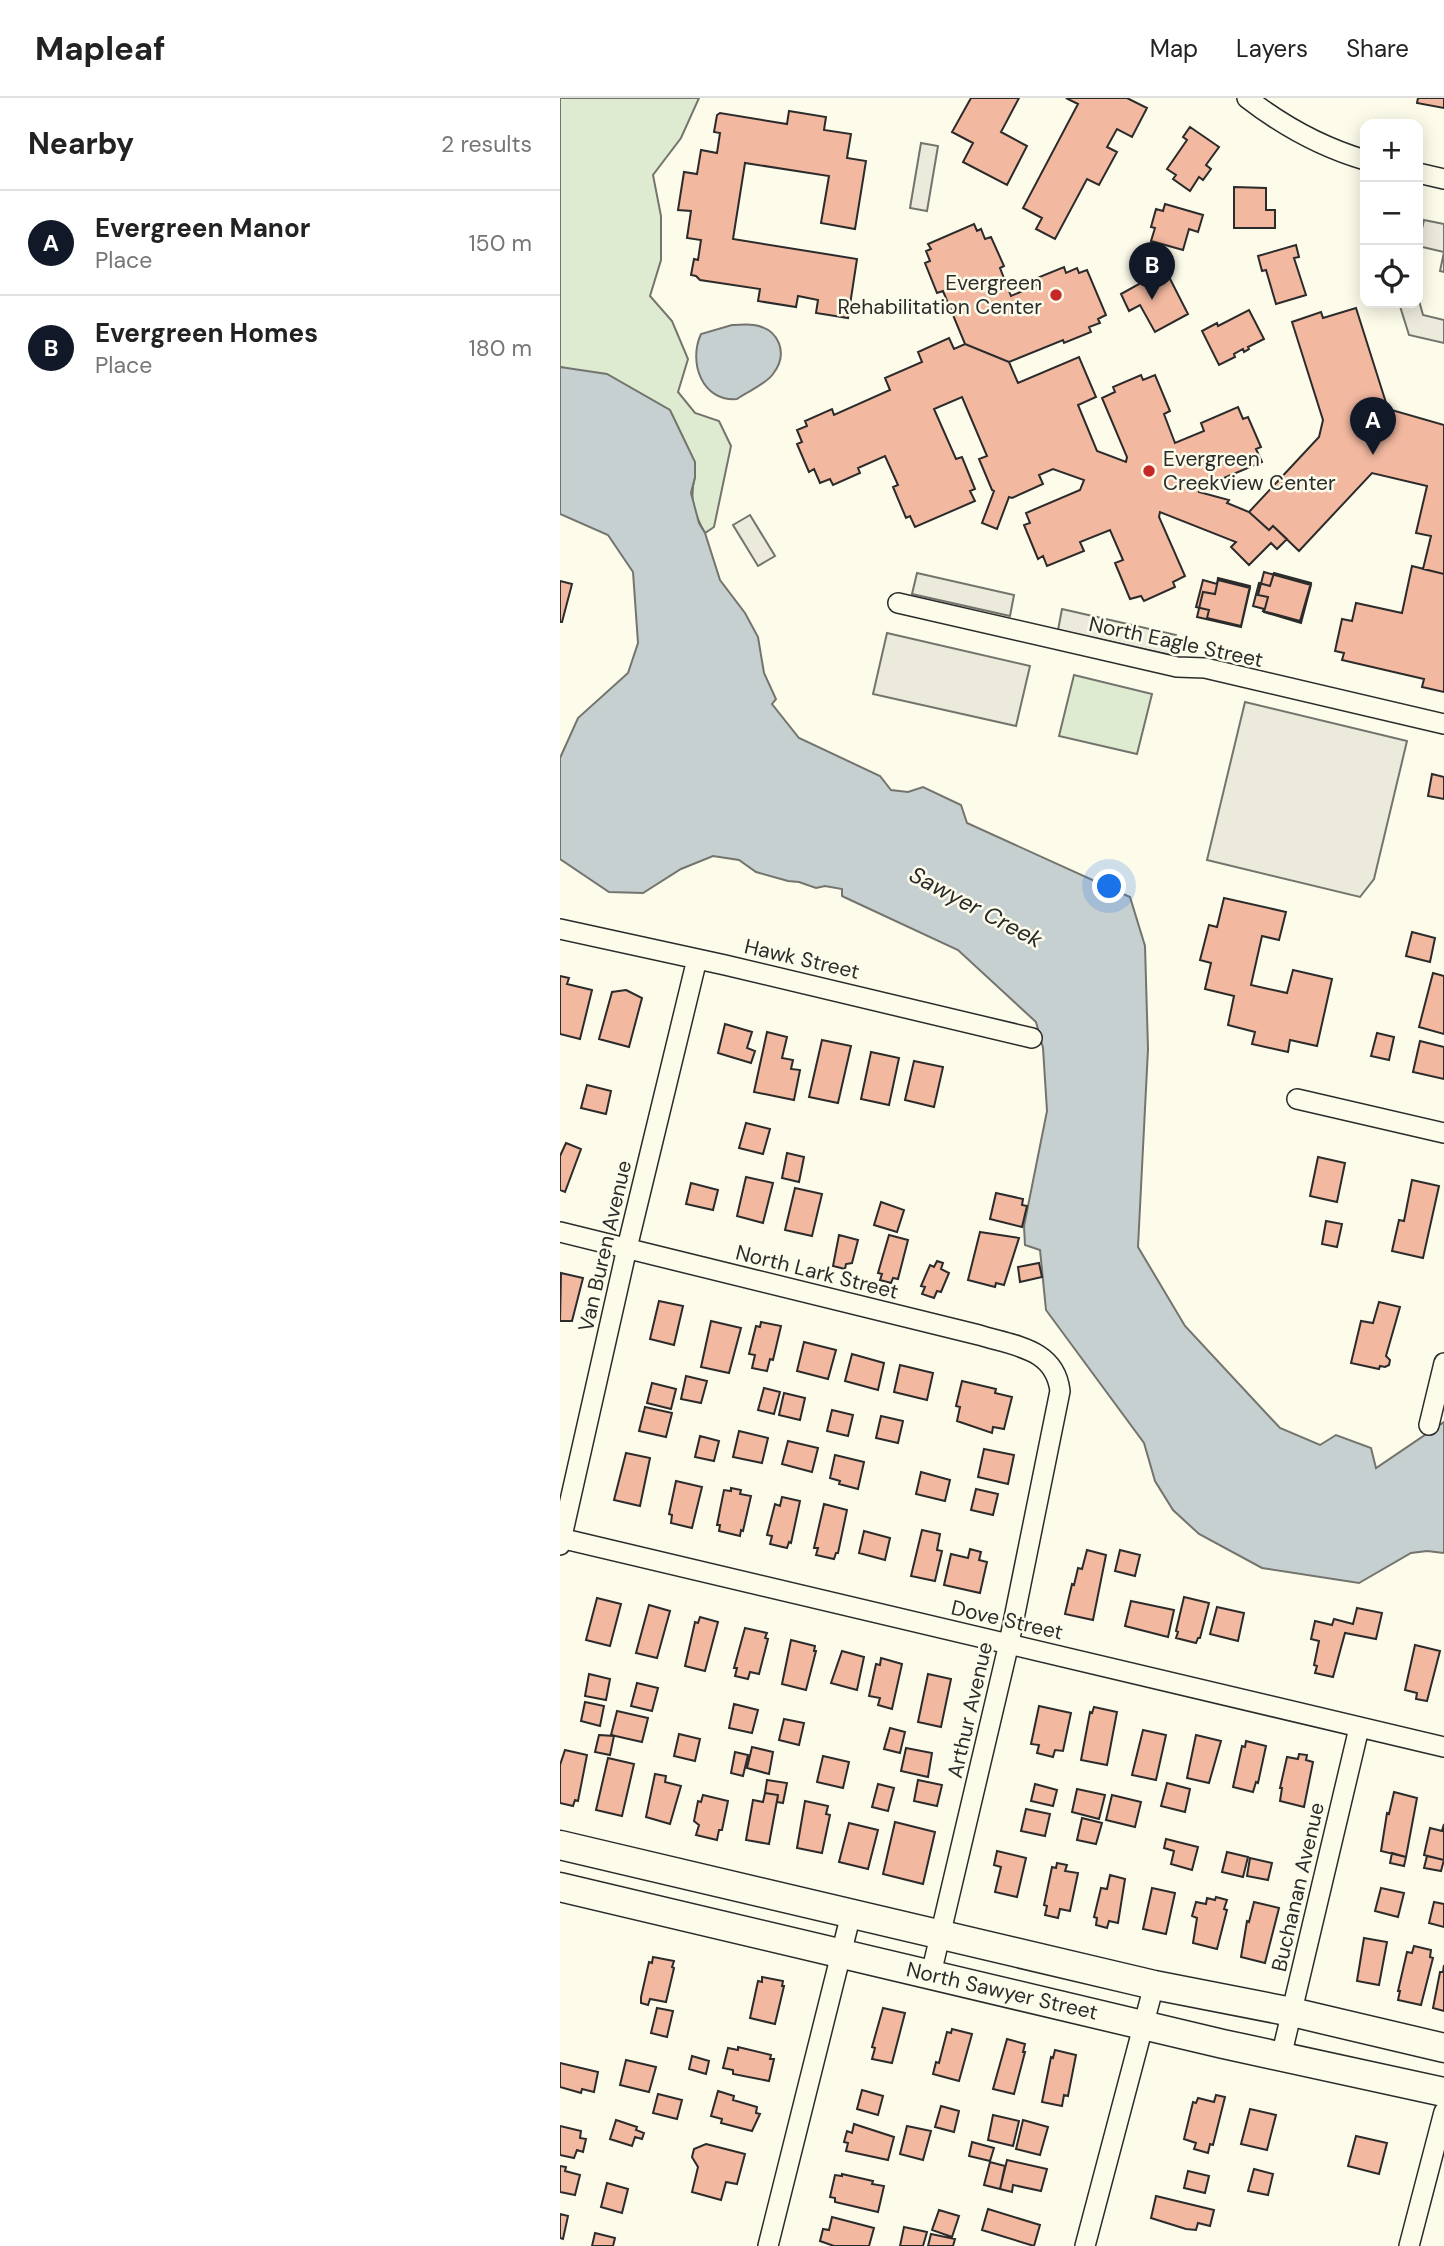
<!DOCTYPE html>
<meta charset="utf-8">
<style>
:root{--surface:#fff;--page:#f6f6f6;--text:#222;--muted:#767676;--line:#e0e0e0;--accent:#111827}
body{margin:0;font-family:"DM Sans",sans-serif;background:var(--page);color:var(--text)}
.controls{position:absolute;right:21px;top:21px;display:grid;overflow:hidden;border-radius:14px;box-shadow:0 4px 18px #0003}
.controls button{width:63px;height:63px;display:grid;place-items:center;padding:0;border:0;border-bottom:2px solid var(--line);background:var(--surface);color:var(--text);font:35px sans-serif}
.you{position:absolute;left:550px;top:789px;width:24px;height:24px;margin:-18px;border:5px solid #fff;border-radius:50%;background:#1a73e8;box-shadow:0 0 0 10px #1a73e833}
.badge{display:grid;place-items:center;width:46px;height:46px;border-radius:50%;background:var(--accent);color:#fff;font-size:23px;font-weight:700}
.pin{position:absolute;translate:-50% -58px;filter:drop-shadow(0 2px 4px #0008)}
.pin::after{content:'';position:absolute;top:37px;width:24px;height:21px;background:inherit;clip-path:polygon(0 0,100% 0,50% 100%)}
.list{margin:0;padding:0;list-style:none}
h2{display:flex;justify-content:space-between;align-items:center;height:91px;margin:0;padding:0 28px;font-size:30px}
h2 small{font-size:23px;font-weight:400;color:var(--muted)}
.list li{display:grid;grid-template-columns:46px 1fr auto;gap:21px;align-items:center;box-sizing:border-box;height:105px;padding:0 28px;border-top:2px solid var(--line)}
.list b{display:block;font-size:26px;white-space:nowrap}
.list p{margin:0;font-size:23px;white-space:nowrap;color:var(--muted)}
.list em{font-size:23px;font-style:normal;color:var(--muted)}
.icon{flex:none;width:38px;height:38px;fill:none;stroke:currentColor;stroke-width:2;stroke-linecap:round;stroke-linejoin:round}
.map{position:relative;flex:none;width:884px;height:2148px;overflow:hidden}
header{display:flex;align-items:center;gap:42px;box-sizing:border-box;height:98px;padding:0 35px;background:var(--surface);border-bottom:2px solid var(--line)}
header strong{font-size:33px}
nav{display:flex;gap:38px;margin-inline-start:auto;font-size:24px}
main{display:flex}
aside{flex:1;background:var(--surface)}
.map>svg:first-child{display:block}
.green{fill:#deebd1;stroke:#74746e;stroke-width:2}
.parking{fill:#eceadb;stroke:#74746e;stroke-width:2}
.water{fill:#c7d0d0;stroke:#74746e;stroke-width:2}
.building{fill:#f2b8a0;stroke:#2b2b2b;stroke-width:2}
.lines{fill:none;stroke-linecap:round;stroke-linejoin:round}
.street-casing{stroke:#2b2b2b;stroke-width:22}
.secondary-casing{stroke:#2b2b2b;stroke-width:31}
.street{stroke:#fdfbea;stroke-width:19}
.secondary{stroke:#fdfbea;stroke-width:28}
.poi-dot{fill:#c62828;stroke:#fdfbea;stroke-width:2.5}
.labels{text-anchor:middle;stroke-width:5;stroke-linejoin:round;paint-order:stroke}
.poi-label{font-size:21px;fill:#2b2b2b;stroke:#fdfbea;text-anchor:end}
.street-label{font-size:21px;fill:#2b2b2b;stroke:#fdfbea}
.water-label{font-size:23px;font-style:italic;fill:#2b2b2b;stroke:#fdfbea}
</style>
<header>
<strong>Mapleaf</strong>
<nav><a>Map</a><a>Layers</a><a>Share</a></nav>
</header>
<main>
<aside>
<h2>Nearby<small>2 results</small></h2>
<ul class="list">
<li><span class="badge">A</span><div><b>Evergreen Manor</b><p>Place</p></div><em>150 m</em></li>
<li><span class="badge">B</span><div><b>Evergreen Homes</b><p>Place</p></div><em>180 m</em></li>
</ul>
</aside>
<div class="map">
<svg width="884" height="2148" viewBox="0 0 884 2148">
<rect width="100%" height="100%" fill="#fdfbea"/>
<path class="green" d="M0 0H139L121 40 93 77 101 118V162L90 198 112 223 128 261 118 294 135 315 159 323 171 348 154 429 145 435C134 416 129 400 135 379L18 273 0 269Z
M514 577 592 596 577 656 499 638Z"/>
<path class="parking" d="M361 45 378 48 367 113 350 110Z
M864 122 884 126V174L880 173 884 154 858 148Z
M858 199 863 217 884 222V245L849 237 839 205H858Z
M190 417 215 458 198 468 173 427Z
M357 475 454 497 450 518 352 496Z
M502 511 616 537 611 557 498 532Z
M327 535 470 568 456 628 313 596Z
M685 604 847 643 814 781 800 799 647 762Z"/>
<path class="water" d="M172 227C179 227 187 226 194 227 219 231 229 255 213 276 205 287 188 293 177 301 142 304 128 264 141 236Z
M0 269 47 276 110 312 135 364V379L131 395 139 425 145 435 160 482 185 515 198 539 204 575 216 601 212 606 239 640 320 678 331 692 348 694 363 689 401 707 407 725 570 799 585 848 588 951 578 1149 625 1228 720 1330 760 1347 776 1337 811 1350 816 1370 884 1324V1455L867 1453 851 1455 799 1485 702 1470 639 1436 613 1412 595 1383 584 1345 486 1212 480 1152 465 1147 464 1128 487 1013 483 950 476 924 398 852 284 799 282 798V791L265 788 256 790 239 784 228 783 196 774 179 762 153 758 121 771 83 795 49 794 0 761V660L18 620 68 575 78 545 73 474 48 437 0 416Z"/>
<path class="building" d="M411 0H459L441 34 467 48 447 87 403 64 413 45 392 34Z
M506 0H567L587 10 572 39 557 31 547 49 557 54 539 87 527 81 495 141 476 131 482 120 463 110 518 6Z
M858 0H884V10L857 5Z
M229 13 266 19 264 32 291 36 287 60 306 63 295 131 261 125 269 78 185 65 173 141 297 161 288 220 256 215 258 202 238 198 236 209 198 203 200 191 140 182 136 178 131 177 134 161 138 162 141 142 127 140 131 113 118 112 124 74 137 76 141 52 157 55 160 35 154 34 157 17 160 15 227 26Z
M630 29 659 49 646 67 651 71 643 82 639 79 630 93 613 81 616 77 607 71 627 42 623 39Z
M674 89 706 90V112H715V130H674Z
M605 106 643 117 638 134 629 131 623 152 591 143 595 130 591 129 596 111 603 113Z
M414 126 417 133 421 131 425 141 431 139 444 168 440 170 451 198 479 186 477 180 504 169 506 175 517 170 519 175 527 172 546 217 538 221 540 225 529 229 531 234 504 245 503 242 449 264 405 246 383 193 377 195 365 165 370 163 366 153 371 151 368 146Z
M736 147 739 159 734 160 746 197 716 206 706 172 702 173 698 158Z
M595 172 599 177 606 173 628 216 595 234 580 207 569 213 561 196 581 185 578 181Z
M796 210 828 311 884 327V476L863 471 871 438 856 435 867 388 812 375 739 453 713 428 709 432 689 414 759 339 763 322 732 224 761 214 763 220Z
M689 212 704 241 688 249 689 251 684 254 683 251 674 256 675 259 659 267 642 233 657 225 658 228Z
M389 240 394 251 405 246 449 264 458 285 519 259 536 299 518 307 537 353 566 364 567 359 542 300 555 294 553 289 581 277 583 282 595 277 610 313 604 316 615 345 644 333 641 325 678 309 683 321 688 319 701 349 696 351 702 364 640 390 639 394 669 402 667 405 689 414 709 432 713 428 727 441 717 451 711 445 689 467 671 449 676 444 600 414 599 419 625 478 613 484 615 489 584 503 581 498 570 501 555 465 563 462 550 432 520 444 524 453 487 468 483 458 478 461 464 427 470 425 466 415 520 392 524 382 493 371 479 377 483 386 452 400 449 399 437 431 422 425 434 393 432 392 419 361 427 358 402 299 374 311 396 361 402 359 415 391 410 393 415 403 355 429 350 418 346 420 333 389 338 387 325 358 298 370 300 375 273 387 270 381 260 385 254 371 249 374 237 346 242 344 237 332 247 328 245 323 272 311 274 317 330 292 325 280 362 264 358 254Z
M852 468 884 476V594L862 589 864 581 782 562 784 555 775 553 782 521 792 523 796 505 842 515Z
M704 474 751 487 741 525 704 514 708 499 698 497Z
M714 475 751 485 740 523 703 513 704 511 693 508 699 485 710 488Z
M658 480 690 488 681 528 647 520 649 512 636 509 643 482 657 486Z
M658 482 690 490 681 529 637 519 643 494 655 496Z
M0 483 12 486 2 524H0Z
M872 676 884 679V701L868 698Z
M664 800 726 814 719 842 702 838 691 887 727 895 733 872 772 881 757 948 730 942 728 954 692 946 695 934 668 927 674 898 645 891 651 865 640 862 649 827 657 829Z
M852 834 875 840 870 864 846 858Z
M873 875 884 878V936L859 929Z
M0 878 9 880 7 886 32 892 20 941 0 936Z
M66 892 82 900 69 949 39 941 52 894Z
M165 926 192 934 187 950 195 953 191 965 158 955Z
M207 934 227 939 222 960 233 962 231 971 240 972 234 1002 194 994Z
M817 935 834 939 829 962 811 958Z
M262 942 291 948 278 1005 249 999Z
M860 943 884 949V981L853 974Z
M311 954 339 960 329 1007 301 1001Z
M354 963 383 969 374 1009 345 1002Z
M27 987 51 993 46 1016 21 1010Z
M186 1025 210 1031 203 1056 179 1050Z
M6 1045 21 1051 5 1094 0 1092V1058Z
M227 1055 244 1059 239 1084 222 1080Z
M758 1059 785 1065 777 1104 750 1098Z
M186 1079 213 1085 203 1125 177 1118Z
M852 1082 879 1088 863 1160 832 1153 839 1122 844 1123Z
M131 1085 158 1092 153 1112 126 1106Z
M235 1090 262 1096 252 1138 225 1132Z
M436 1095 463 1101 462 1107 467 1108 462 1129 430 1121Z
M321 1104 344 1112 337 1134 314 1127Z
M766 1123 782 1126 777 1149 762 1146Z
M420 1134 459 1140 444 1187 436 1185 435 1189 408 1182Z
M279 1137 298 1142 292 1165 286 1166 285 1171 273 1168Z
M329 1137 348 1142 338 1181 333 1180 331 1185 320 1182 322 1176 318 1175Z
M377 1163 383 1165 381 1171 389 1175 381 1194 377 1193 374 1200 362 1196 365 1189 361 1188 370 1167 374 1169Z
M479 1165 482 1179 460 1184 458 1169Z
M1 1175 23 1180 12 1223H0Z
M99 1203 123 1208 114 1247 90 1241Z
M819 1204 840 1209 826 1258 830 1262 829 1267 825 1269 820 1268 819 1271 791 1265 801 1223 813 1225Z
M151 1223 181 1230 169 1275 141 1269Z
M201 1224 221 1228 213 1262 210 1261 207 1273 192 1270 195 1257 189 1256 196 1228 200 1229Z
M244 1244 276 1252 268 1281 237 1273Z
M292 1256 324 1265 318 1292 285 1283Z
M340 1267 373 1275 367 1302 334 1294Z
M126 1278 147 1283 141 1305 121 1301Z
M402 1283 436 1291 435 1295 452 1299 444 1331 433 1329 432 1335 397 1323 400 1309 396 1308Z
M92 1285 116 1291 111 1311 87 1305Z
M204 1290 220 1294 214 1316 198 1312Z
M224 1295 245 1300 240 1322 219 1317Z
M85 1309 112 1315 106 1339 79 1333Z
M272 1312 293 1317 288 1338 267 1333Z
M321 1318 343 1323 338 1345 316 1340Z
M179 1333 208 1340 202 1365 173 1359Z
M140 1338 159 1343 154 1363 135 1359Z
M228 1343 258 1350 252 1374 222 1366Z
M424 1351 454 1357 448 1386 418 1379Z
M66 1355 90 1360 80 1408 54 1402Z
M275 1357 304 1364 298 1391 279 1386 280 1383 270 1380Z
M361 1374 390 1382 385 1403 356 1396Z
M116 1383 142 1389 132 1430 111 1425 112 1417 109 1416Z
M171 1390 181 1392 180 1396 191 1398 183 1433 181 1432 180 1438 159 1433 160 1427H157L164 1392 171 1393Z
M416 1391 438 1396 433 1417 411 1412Z
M222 1399 240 1403 231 1445 229 1444 227 1450 210 1446 212 1438 207 1437 215 1406 220 1408Z
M264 1406 287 1412 278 1455H276L274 1461 256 1457 258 1450H254Z
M362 1432 380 1436 377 1452 382 1453 375 1483 351 1478Z
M304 1433 330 1440 325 1462 299 1455Z
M410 1451 421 1454 419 1462 427 1464 420 1495 384 1487 391 1456 408 1460Z
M527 1452 546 1457 533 1522 505 1516 512 1486 514 1487 518 1470 522 1471Z
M560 1452 580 1457 575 1478 555 1473Z
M624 1499 649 1505 640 1540H638L636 1545 616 1540 618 1534 616 1533Z
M37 1500 61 1506 50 1548 26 1542Z
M571 1503 614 1512 608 1539 565 1528Z
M89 1507 110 1513 97 1560 76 1555Z
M657 1509 684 1515 678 1543 650 1536Z
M797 1510 822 1515 816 1541 785 1535 773 1579 755 1575 757 1568 754 1567 759 1543 751 1541 755 1523 772 1527 774 1521 793 1526Z
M140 1519 158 1524 145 1573 125 1568 135 1524 138 1525Z
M185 1530 207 1535 205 1540 208 1541 199 1576 190 1574 188 1581 175 1578 177 1570H174Z
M231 1542 255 1548 254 1553H256L246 1592 222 1586Z
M855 1547 880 1553 867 1603 856 1601 857 1595 845 1592Z
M282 1553 304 1559 297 1592 271 1585Z
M321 1560 342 1566 332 1611 318 1607 320 1600 309 1598 316 1566 320 1567Z
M29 1576 50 1581 46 1602 25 1598Z
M368 1576 391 1581 381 1629 358 1624Z
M77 1585 98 1590 92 1613 71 1608Z
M25 1604 44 1608 40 1628 21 1623Z
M174 1606 198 1612 192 1635 169 1630Z
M479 1608 511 1615 503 1653 495 1652 493 1659 477 1655 479 1647 471 1646Z
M534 1609 557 1614 547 1667 521 1662 530 1614 532 1615Z
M57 1613 88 1620 82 1644 51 1637Z
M224 1621 244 1625 239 1647 219 1642Z
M330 1630 345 1634 340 1655 324 1651Z
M583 1632 606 1637 596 1682 572 1677Z
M119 1636 140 1641 135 1663 114 1658Z
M39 1637 54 1638 50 1657 35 1654Z
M636 1637 661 1643 649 1685 627 1680Z
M686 1643 706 1648 698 1685 696 1684 693 1694 673 1689 682 1648 685 1649Z
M192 1649 213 1654 209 1676 187 1670Z
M346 1650 372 1655 368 1679 341 1673Z
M5 1652 27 1657 18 1703 15 1702 13 1708 0 1705V1667Z
M175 1654 188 1657 183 1678 171 1675Z
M739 1656 747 1657 746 1662 753 1664 744 1709 720 1703 722 1690H720L727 1659 738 1661Z
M263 1658 289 1664 283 1690 257 1684Z
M48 1660 74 1666 62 1718 36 1712Z
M95 1676 106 1678 105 1684 121 1688 110 1726 86 1719Z
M207 1682 227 1685 223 1705 217 1704 218 1697 205 1695Z
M358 1682 382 1687 377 1708 354 1703Z
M607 1685 630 1691 625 1714 601 1708Z
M318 1686 334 1690 328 1713 312 1709Z
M475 1686 497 1692 493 1708 471 1703Z
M517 1691 545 1697 539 1721 512 1714Z
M834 1694 857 1700 846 1759 821 1753 827 1715 829 1716Z
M205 1695 218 1697 209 1746 186 1742 193 1702 203 1704Z
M143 1697 168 1703 162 1732H159L157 1742 136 1737 139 1727 134 1723 138 1703 141 1704Z
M552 1697 581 1704 575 1729 546 1722Z
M245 1703 268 1708 266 1716 270 1717 262 1755 237 1750Z
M466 1711 490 1716 485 1738 461 1733Z
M522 1720 542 1725 536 1746 517 1742Z
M335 1724 375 1734 363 1786 323 1776Z
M289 1725 318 1732 308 1771 279 1764Z
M884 1726V1762L864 1757 870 1730 882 1733Z
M606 1741 638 1749 632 1772 611 1766 614 1753 604 1750Z
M437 1753 466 1760 457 1799 435 1794 441 1769 434 1767Z
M667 1754 688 1759 683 1779 662 1774Z
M832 1755 846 1759 844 1768 830 1765Z
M867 1758 884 1762 881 1773 864 1770Z
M690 1760 712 1765 708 1782 687 1778Z
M497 1765 507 1767 505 1773 518 1775 510 1813 500 1811 498 1820 485 1817 487 1808 484 1807 492 1769 496 1770Z
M550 1777 565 1781 558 1825 549 1823 547 1830 536 1827 537 1820 534 1819 541 1790 547 1791Z
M592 1790 615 1795 606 1836 583 1831Z
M821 1790 844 1795 838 1819 815 1813Z
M656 1799 667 1802 664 1811 667 1812 657 1851 633 1845 637 1820 632 1818 636 1804 646 1806 647 1800 655 1802Z
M694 1804 719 1810 705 1865 681 1859 687 1823 689 1824Z
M874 1804 884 1806V1829L869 1825Z
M804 1840 827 1844 819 1887 797 1883Z
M854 1848 871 1852 870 1859 873 1860 861 1907 838 1902 840 1893H838L847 1854 852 1855Z
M93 1859 114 1863 112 1869 114 1870 106 1904 90 1901 88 1907 81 1905V1899L89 1864 92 1865Z
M884 1867V1913L873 1910 880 1874H883Z
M202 1879 223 1883 222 1888H224L215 1926 190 1920 198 1883 202 1884Z
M97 1910 113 1913 107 1939 91 1935Z
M323 1910 345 1915 332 1965 312 1961 315 1950 312 1949Z
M392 1931 412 1936 399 1983 373 1976 376 1964 379 1965 387 1934 391 1935Z
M447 1941 465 1946 463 1954H465L454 1996 433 1991Z
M178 1949 211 1957 210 1961H214L209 1983 173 1976V1972L163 1970 168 1950 178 1952Z
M495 1952 516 1957 508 1998 504 1997 502 2008 482 2004 491 1959 493 1960Z
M132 1958 149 1963 146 1976 129 1971Z
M66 1962 96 1969 89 1994 60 1987Z
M0 1965 38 1974 34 1994 22 1991 21 1995 0 1989Z
M302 1992 323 1998 318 2017 297 2011Z
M158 1993 174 1998 173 2002 197 2009 196 2015 200 2016 192 2033 161 2025 162 2021 151 2018Z
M98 1996 122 2002 117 2021 93 2015Z
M656 1997 665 1999 653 2047 650 2046 648 2055 634 2051 636 2045 624 2041 633 2004 636 2005 638 2000 654 2004Z
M381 2008 399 2013 394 2034 375 2029Z
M690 2011 716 2017 707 2052 681 2046Z
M433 2017 459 2023 453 2048 428 2042Z
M56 2022 77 2029 76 2032 84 2035 82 2041 75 2039 72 2048 50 2041Z
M463 2022 488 2029 480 2057 456 2051Z
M294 2026 334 2039 328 2062 286 2053 288 2045 284 2044 287 2033 292 2035Z
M0 2028 21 2033 20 2040 26 2041 23 2054 17 2052 14 2060 0 2057Z
M347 2028 371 2033 363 2062 340 2056Z
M796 2038 827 2045 819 2076 788 2068Z
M412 2044 434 2050 430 2063 409 2058Z
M146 2046 185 2056 177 2086 166 2084 161 2102 132 2094 138 2069 132 2059 134 2051Z
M447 2062 487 2071 481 2093 453 2087 452 2094 440 2091Z
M430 2064 445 2068 440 2091 424 2087Z
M0 2068 6 2069 5 2073 20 2077 15 2097 0 2094Z
M694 2071 713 2076 708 2097 688 2093Z
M628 2073 649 2078 645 2095 624 2090Z
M282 2076 313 2083 312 2086 324 2088 318 2114 275 2104V2100L270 2099 275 2077 282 2078Z
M47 2085 68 2091 62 2115 41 2109Z
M596 2098 654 2112 650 2128 638 2125 636 2132 626 2131 591 2120Z
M428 2111 480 2127 474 2148 422 2132Z
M379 2112 399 2118 392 2139 372 2132Z
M0 2116 8 2118 3 2141 0 2140Z
M272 2119 314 2130 309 2148H274L260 2143 263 2131 269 2132Z
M344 2129 367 2134 363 2148H340Z
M35 2135 55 2140 53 2148H32Z
M371 2136 395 2141 393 2148H368Z"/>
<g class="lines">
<defs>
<path id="street" d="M687 0C723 28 761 49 805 62
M858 75 884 81
M338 505 617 569 645 570 884 626
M0 831 165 867 472 940
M737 1001 884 1035
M0 1134 419 1237C454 1248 495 1250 500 1293L449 1545 371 1876
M869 1327 884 1265
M0 1440 884 1649
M0 1447 67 1150 137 861
M721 1959 799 1630
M208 2148 291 1816
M525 2148 594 1887
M849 2148 884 2014"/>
<path id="secondary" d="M0 1747 594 1887 732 1914 884 1950
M0 1789 663 1946 884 1994"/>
</defs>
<use href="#street" class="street-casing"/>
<use href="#secondary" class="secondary-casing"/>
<use href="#street" class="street"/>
<use href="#secondary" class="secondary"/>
</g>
<g class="poi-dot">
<circle cx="496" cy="197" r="7"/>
<circle cx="589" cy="373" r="7"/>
</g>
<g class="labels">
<g class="poi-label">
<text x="482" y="192">Evergreen<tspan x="482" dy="24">Rehabilitation Center</tspan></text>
<text x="603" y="368" text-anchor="start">Evergreen<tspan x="603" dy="24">Creekview Center</tspan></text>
</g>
<g class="street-label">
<text transform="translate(616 544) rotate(12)" y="7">North Eagle Street</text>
<text transform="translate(242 861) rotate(13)" y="7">Hawk Street</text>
<text transform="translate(45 1148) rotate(-77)" y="7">Van Buren Avenue</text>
<text transform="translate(257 1174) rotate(14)" y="7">North Lark Street</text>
<text transform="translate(447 1522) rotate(13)" y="7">Dove Street</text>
<text transform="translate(410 1612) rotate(-77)" y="7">Arthur Avenue</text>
<text transform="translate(738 1789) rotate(-77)" y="7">Buchanan Avenue</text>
<text transform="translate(442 1893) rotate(13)" y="7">North Sawyer Street</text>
</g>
<g class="water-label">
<text transform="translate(416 809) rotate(28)" y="8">Sawyer Creek</text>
</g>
</g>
</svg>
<div class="controls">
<button>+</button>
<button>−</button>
<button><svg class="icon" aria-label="locate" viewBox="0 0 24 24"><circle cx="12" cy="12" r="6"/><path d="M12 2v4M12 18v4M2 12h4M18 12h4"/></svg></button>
</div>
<div class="you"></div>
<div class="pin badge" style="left:813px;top:357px">A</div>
<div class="pin badge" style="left:592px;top:202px">B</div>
</div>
</main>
